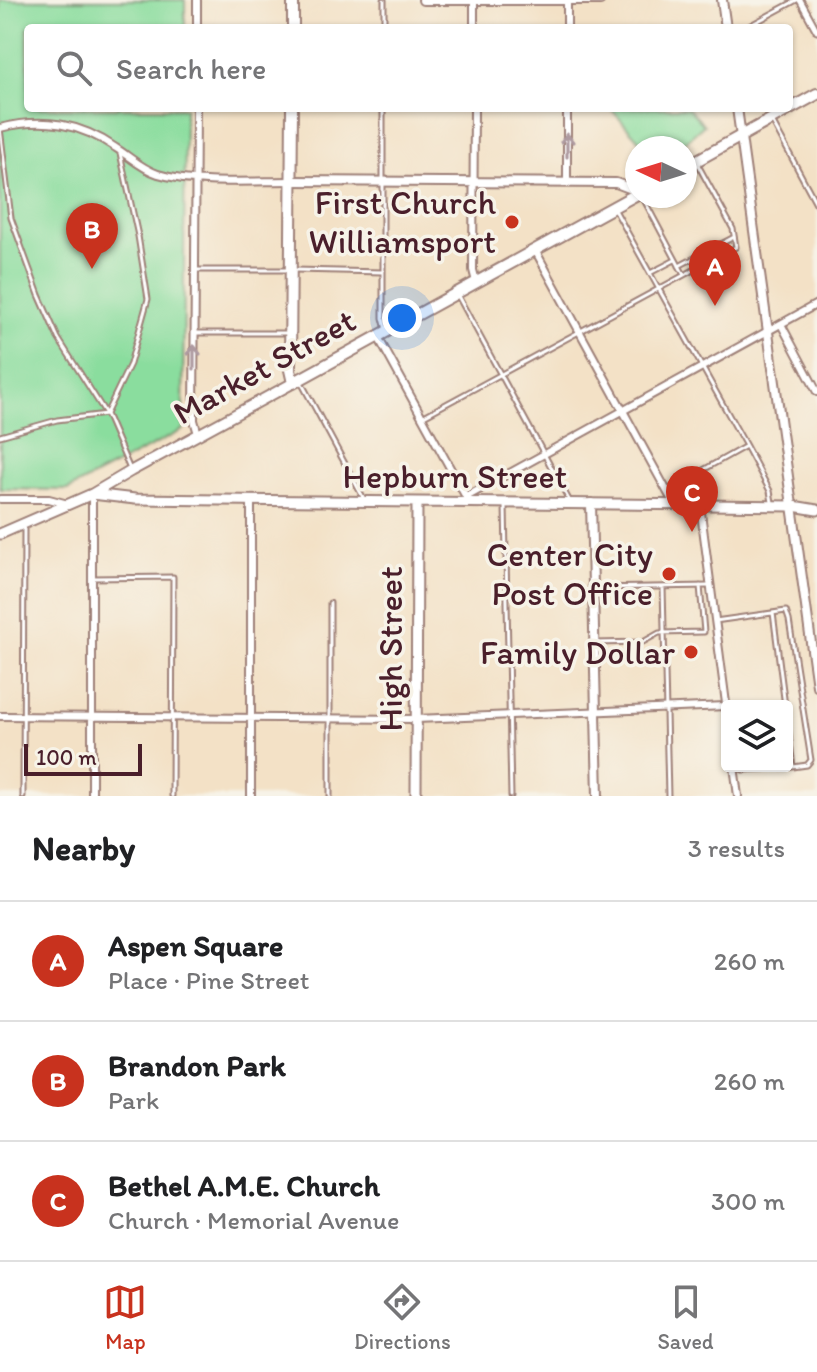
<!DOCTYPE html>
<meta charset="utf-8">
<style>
:root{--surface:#fff;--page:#f6f6f6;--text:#202124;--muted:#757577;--line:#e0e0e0;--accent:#c8321e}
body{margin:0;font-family:Itim,sans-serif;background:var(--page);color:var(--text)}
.controls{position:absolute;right:24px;bottom:24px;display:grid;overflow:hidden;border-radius:8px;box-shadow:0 2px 6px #0004}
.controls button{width:72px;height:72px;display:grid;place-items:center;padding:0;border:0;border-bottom:2px solid var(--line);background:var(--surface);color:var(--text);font:40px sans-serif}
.compass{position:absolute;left:625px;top:136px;width:72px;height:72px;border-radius:50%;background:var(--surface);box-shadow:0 2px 6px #0004;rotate:274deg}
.scale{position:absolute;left:24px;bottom:20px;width:118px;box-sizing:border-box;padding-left:8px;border:4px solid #4a1f2b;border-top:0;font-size:22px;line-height:28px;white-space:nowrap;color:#4a1f2b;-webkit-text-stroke:6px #f7f3e8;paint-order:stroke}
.you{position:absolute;left:402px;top:318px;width:28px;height:28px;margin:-20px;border:6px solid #fff;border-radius:50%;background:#1a73e8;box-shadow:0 0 0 12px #1a73e833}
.badge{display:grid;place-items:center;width:52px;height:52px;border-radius:50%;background:var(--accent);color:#fff;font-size:26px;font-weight:700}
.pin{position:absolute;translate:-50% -66px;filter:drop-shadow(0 2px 4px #0008)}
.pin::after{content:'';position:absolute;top:42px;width:28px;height:24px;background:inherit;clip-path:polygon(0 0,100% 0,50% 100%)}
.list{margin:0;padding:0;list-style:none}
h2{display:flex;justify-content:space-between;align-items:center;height:104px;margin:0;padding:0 32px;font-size:34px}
h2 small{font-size:26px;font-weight:400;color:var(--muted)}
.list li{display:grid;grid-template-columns:52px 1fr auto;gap:24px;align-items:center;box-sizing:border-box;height:120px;padding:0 32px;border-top:2px solid var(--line)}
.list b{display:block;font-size:30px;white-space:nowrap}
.list p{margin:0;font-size:26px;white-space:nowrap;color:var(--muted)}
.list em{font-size:26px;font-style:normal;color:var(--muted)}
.icon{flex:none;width:44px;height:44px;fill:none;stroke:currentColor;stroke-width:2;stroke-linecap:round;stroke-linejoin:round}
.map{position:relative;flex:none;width:817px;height:796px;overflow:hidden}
.search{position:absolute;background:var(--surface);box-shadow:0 2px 6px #0004;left:24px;right:24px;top:24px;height:88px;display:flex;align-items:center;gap:20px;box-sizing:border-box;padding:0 28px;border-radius:8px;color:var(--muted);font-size:30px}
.sheet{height:464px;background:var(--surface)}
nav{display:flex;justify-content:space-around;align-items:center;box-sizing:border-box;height:112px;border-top:2px solid var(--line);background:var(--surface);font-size:22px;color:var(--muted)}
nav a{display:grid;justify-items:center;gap:4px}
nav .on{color:var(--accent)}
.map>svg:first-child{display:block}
.green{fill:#8add9e;stroke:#6a7e64;stroke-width:2}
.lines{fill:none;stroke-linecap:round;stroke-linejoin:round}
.service-casing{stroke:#9e8078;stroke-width:7}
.pedestrian-casing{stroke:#9e8078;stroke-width:9}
.minor-casing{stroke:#9e8078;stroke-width:10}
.tertiary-casing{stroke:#9e8078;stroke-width:12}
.secondary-casing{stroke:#9e8078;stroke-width:13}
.primary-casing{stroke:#9e8078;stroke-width:14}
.service{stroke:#fff;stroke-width:3}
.pedestrian{stroke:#fff;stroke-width:5}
.minor{stroke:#fff;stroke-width:6}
.tertiary{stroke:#fff;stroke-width:8}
.secondary{stroke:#fff;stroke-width:9}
.primary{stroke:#fff;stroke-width:10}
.oneway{stroke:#ae9aa0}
.poi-dot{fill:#c8321e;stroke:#f7f3e8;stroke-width:3}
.labels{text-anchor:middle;stroke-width:7;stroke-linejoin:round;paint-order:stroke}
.poi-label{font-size:34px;fill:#4a1f2b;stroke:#f7f3e8;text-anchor:end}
.street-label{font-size:34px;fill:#4a1f2b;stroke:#f7f3e8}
</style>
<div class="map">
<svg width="817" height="796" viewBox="0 0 817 796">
<rect width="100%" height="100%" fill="#f7f3e8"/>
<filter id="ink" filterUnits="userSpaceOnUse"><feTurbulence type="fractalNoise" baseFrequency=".0125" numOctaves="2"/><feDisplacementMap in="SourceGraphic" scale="16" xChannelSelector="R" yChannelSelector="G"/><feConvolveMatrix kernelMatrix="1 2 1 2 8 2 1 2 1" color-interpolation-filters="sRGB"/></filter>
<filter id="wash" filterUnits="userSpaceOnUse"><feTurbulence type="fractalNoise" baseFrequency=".006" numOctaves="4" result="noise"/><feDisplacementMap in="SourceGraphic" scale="32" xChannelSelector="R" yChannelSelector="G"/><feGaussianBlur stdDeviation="1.8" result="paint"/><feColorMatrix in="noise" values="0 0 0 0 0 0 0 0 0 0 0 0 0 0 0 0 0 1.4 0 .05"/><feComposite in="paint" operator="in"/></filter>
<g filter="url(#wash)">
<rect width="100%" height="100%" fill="#f3e1c6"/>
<path class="green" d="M0 0H185V28H28V108H185L183 430 68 490 0 489Z
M610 108H688L704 125 678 148H646Z"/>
</g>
<g filter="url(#ink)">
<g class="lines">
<defs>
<path id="service" d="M384 28V0
M745 28 797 0
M383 108V318L386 330
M773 123 817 205
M0 128 11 218 39 295 58 338 106 414 129 467
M642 196 684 275
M615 210 746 446 770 491 772 502
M679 266 734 237
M195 270H287
M295 270 383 272
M650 273 675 260
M458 296 569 500
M194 333H287
M301 382 364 499
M422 417 736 247 733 229 698 165
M0 436 57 420 106 414 130 364 148 299 138 236 120 153
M669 489 746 446
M505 506 511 796
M92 578 173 577 172 796
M663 587 668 796
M593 588 709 586
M773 613 785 706
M715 621 786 611 789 620 811 760 807 765 793 767 787 718
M594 643 643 642 659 633 704 632 700 586
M731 706H734
M743 766V770L793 767
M23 796 24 528
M330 796V603"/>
<path id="pedestrian" d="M800 0 817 31"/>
<path id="minor" d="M474 0V28
M197 28V0
M567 28V1
M196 108 194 420 198 434
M474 108 473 270 476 282
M0 128C43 117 80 123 116 148 130 157 142 169 158 174 195 185 252 181 292 181
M567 182V108
M535 250 674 504
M781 324 817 392
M377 335 466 497
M92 494V796
M466 497 817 304
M0 499H49L68 504
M251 501V796
M700 505 727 711
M0 716 416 719 726 706
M734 766 738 796"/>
<path id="tertiary" d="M423 0H600
M722 0 726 28
M737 108 817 686
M292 181 616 183 637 191
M591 503 598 796"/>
<path id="secondary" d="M92 494 135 499 793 506 817 510
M0 534 92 494 131 471 293 383
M416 796 417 502"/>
<path id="primary" d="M293 28V0
M292 108 290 370 293 383 637 194
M685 167 817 94"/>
</defs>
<use href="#service" class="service-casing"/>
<use href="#pedestrian" class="pedestrian-casing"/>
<use href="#minor" class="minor-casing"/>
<use href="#tertiary" class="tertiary-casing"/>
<use href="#secondary" class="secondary-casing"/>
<use href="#primary" class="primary-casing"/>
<use href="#service" class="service"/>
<use href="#pedestrian" class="pedestrian"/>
<use href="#minor" class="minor"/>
<use href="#tertiary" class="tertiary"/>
<use href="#secondary" class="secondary"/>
<use href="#primary" class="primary"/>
</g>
<defs><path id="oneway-shaft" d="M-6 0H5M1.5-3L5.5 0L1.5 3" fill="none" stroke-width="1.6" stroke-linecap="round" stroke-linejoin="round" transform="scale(2)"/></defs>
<g class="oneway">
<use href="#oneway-shaft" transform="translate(567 145) rotate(-90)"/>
<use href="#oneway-shaft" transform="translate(194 357) rotate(-90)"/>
</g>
</g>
<g class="poi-dot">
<circle cx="512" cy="222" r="8"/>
<circle cx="669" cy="574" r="8"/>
<circle cx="691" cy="652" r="8"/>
</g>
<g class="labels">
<g class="poi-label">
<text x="496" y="214">First Church<tspan x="496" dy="39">Williamsport</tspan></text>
<text x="653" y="566">Center City<tspan x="653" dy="39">Post Office</tspan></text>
<text x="675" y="664">Family Dollar</text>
</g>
<g class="street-label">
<text transform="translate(264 366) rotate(-29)" y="12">Market Street</text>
<text x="455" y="488">Hepburn Street</text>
<text transform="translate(390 649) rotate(-90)" y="12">High Street</text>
</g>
</g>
</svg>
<div class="controls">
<button><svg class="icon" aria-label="layers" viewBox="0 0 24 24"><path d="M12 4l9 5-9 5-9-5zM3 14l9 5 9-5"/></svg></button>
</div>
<svg class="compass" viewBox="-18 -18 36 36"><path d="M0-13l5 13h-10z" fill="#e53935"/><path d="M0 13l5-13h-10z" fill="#757577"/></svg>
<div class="scale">100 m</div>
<div class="you"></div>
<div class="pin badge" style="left:715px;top:306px">A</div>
<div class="pin badge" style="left:92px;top:269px">B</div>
<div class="pin badge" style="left:692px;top:532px">C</div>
<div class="search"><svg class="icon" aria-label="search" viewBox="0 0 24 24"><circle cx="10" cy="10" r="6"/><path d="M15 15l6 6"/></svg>Search here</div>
</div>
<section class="sheet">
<h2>Nearby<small>3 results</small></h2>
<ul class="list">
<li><span class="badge">A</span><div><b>Aspen Square</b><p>Place · Pine Street</p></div><em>260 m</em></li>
<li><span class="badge">B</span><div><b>Brandon Park</b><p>Park</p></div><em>260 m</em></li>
<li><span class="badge">C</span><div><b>Bethel A.M.E. Church</b><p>Church · Memorial Avenue</p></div><em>300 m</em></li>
</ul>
</section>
<nav>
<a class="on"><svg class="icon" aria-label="map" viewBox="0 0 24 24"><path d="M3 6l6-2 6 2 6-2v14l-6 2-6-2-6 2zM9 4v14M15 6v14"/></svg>Map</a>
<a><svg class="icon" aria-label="directions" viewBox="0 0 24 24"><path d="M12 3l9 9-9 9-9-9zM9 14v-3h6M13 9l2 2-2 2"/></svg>Directions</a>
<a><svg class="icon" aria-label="saved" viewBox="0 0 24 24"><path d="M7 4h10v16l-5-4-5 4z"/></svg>Saved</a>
</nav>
